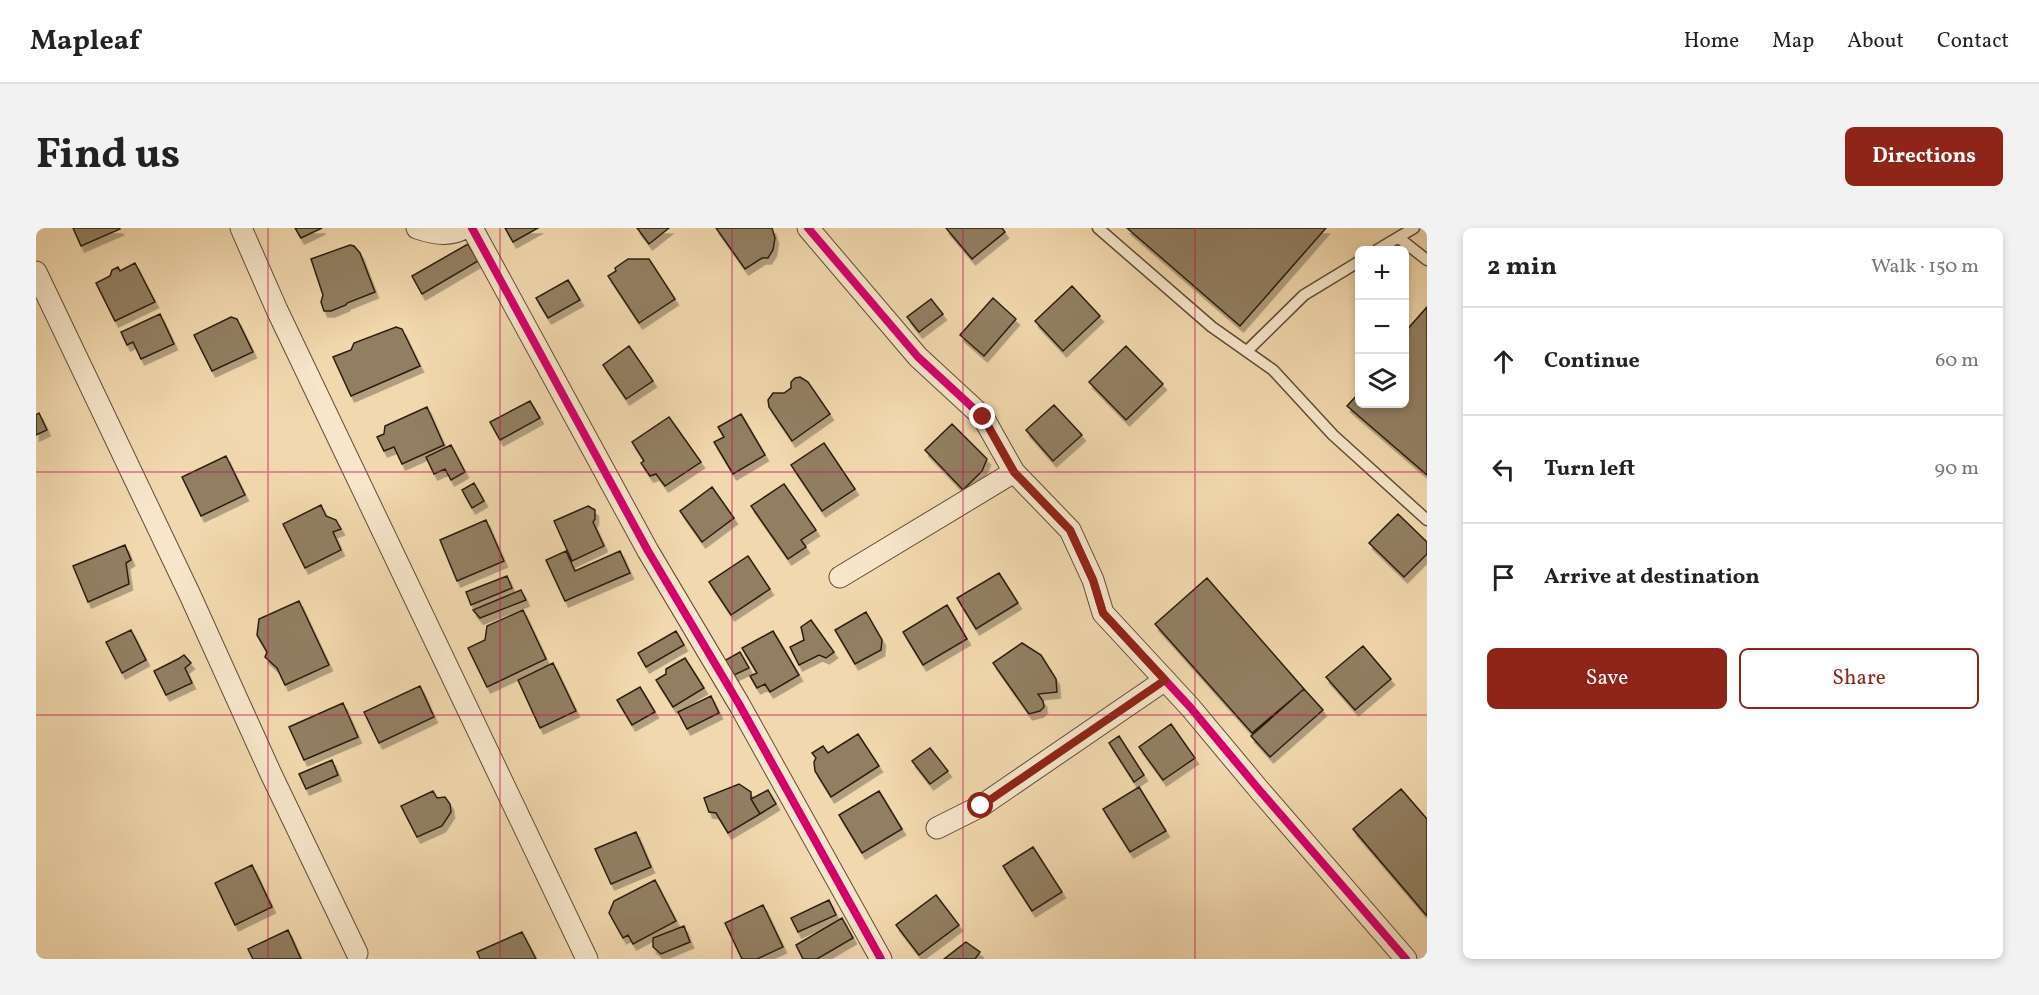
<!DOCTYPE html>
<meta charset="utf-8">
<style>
:root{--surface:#fff;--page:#f2f2f2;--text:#222;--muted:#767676;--line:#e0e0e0;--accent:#8f2418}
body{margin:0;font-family:Vollkorn,serif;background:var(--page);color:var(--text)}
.controls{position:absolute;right:18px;top:18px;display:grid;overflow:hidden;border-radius:9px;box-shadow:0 3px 9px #0003}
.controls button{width:54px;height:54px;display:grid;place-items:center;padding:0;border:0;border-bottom:2px solid var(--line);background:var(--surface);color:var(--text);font:30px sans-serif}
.stop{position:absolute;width:18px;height:18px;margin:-14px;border:4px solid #8f2418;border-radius:50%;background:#fff}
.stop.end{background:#8f2418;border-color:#fff;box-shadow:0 2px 6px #0008}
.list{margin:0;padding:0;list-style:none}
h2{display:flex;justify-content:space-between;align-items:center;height:78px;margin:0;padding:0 24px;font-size:26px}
h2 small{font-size:20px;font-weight:400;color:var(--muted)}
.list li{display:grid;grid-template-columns:39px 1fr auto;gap:18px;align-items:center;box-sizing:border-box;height:108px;padding:0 24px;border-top:2px solid var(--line)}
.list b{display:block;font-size:22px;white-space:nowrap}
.list em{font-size:20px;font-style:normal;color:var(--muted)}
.actions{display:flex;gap:12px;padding:18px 24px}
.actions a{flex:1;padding:14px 0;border:2px solid var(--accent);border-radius:9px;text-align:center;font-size:21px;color:var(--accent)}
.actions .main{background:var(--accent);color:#fff}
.icon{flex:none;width:33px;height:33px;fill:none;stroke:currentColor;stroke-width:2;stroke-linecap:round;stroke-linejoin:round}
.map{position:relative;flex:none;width:1391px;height:731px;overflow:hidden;border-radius:9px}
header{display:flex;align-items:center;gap:36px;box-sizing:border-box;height:84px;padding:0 30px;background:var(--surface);border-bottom:2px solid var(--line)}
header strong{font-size:28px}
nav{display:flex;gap:33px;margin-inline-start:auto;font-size:21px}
.intro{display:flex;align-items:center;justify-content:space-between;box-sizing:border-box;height:144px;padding:0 36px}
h1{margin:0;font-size:42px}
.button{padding:15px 27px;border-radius:9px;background:var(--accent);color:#fff;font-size:21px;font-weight:700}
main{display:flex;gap:36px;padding:0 36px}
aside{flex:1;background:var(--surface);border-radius:9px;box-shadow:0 3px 9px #0003}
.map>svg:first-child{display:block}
.building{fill:#927f62;stroke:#2b1f10;stroke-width:1.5;filter:url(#shadow)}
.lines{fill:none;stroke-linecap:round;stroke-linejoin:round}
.service-casing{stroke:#5d4d38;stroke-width:13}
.minor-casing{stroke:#5d4d38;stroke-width:23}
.service{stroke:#f7e6ca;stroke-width:10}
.minor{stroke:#f7e6ca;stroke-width:21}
.cycleway-casing{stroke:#f7e6ca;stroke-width:11}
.cycleway{stroke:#d6006c;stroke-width:8}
.route{stroke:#8f2418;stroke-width:8}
.grid{fill:none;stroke:#c2185b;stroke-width:1.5;stroke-opacity:0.55}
</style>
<header>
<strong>Mapleaf</strong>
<nav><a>Home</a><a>Map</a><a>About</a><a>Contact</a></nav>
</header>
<div class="intro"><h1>Find us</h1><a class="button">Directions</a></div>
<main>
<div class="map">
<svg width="1391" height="731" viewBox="0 0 1391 731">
<defs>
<filter id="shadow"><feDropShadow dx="3.5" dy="6" stdDeviation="0" flood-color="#0004"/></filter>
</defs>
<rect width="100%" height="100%" fill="#f2d8ae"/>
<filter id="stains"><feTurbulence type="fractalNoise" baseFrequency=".00333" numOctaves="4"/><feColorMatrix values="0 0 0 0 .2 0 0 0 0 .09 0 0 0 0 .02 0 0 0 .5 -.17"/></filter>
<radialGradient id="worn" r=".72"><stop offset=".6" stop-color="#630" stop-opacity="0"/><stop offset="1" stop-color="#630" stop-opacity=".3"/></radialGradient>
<path class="building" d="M37 0H83L84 1 45 18Z
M259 0H286L265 10Z
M469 0H502L477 14Z
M601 0H633L613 16Z
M680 0H736L739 10 737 22 732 30H726L709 41Z
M910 0H966L969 4 936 31Z
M1091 0H1290L1204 98Z
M432 16 442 33 386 66 376 48Z
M314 17 318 18 324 25 339 64 311 75 310 77 295 83H288L285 74 287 67 275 31Z
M592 31H613L639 71 603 95 572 48 580 43 579 40Z
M99 35 119 74 79 93 60 55 74 48 76 42 82 39 84 43Z
M532 52 544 72 512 90 500 70Z
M1036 58 1064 88 1027 123 999 93Z
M957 70 980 91 948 128 924 107Z
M895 71 907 86 883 104 871 89Z
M1391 79V247L1311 178 1324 164V176H1368V105Z
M124 86 138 116 105 131 97 114 91 117 85 104Z
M195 89 201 91 217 124 176 143 158 107Z
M360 99 366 101 384 138 315 168 297 129 315 122 318 115Z
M593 118 617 153 590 171 567 137Z
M1090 118 1127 156 1090 192 1053 154Z
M764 149 772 154 794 186 756 213 733 179 732 172 737 165H748L755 160V154L759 150Z
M494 173 504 190 464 212 454 194Z
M1018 177 1046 207 1017 233 990 202Z
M391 179 408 217 366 236 358 219 348 223 341 209 348 206 349 198Z
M3 185 11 202 0 207V187Z
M705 186 729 227 697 246 678 214 688 209 682 199Z
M633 189 665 234 629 258 620 246 614 248 605 235 608 233 596 214Z
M916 196 951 231 946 243 927 262 889 222Z
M788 215 819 261 786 283 755 237Z
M415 217 429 244 415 252 409 241 398 246 390 229Z
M190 228 209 267 165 288 146 249Z
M438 255 448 273 436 280 426 262Z
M748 256 780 302 765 312 770 319 752 331 715 278Z
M676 259 698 290 666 314 644 283Z
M285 277 290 288 300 292 305 301 297 304 305 322 269 340 247 296Z
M552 278 559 282V291L557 294 568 318 536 333 518 293Z
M1362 286 1391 314V326L1368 349 1333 315Z
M450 292 468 333 421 353 404 312Z
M89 317 95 332 90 335 93 356 52 374 37 338Z
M530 323 539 343 584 323 594 345 529 373 510 332Z
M712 328 734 361 695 387 673 354Z
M963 345 982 375 940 401 921 370Z
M471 348 476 360 435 377 430 364Z
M1171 350 1268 461 1216 505 1119 396Z
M485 362 490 372 444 390 437 382Z
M263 373 293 437 249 457 241 440 229 429 231 424 221 407 223 391Z
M911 377 931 411 887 437 867 404Z
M487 382 510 431 451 459 432 420 449 412 451 398Z
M830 384 846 412 845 422 819 436 799 402Z
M775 392 798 424 790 430 783 427 763 437 754 419 768 412 765 399Z
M95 402 110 432 86 445 70 414Z
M640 403 648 417 610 439 602 425Z
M737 403 763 447 734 464 729 456 721 460 714 448 721 445 706 420Z
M986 415 1005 427 1020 451 1021 464 1002 466 1007 473 1008 479 1004 483 993 486 957 435Z
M1327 418 1355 451 1319 482 1290 449Z
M704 424 713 440 696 448 688 433Z
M148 427 155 435 149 440 156 455 130 467 118 443 142 431Z
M649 430 668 460 637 479 620 452 630 446V441Z
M517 435 540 483 504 500 482 452Z
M384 458 398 489 343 515 328 484Z
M604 459 619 484 596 497 581 472Z
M1268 461 1287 482 1234 529 1215 508Z
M675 468 683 485 651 501 642 484Z
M307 475 322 509 268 532 253 499Z
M1135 496 1159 530 1127 552 1103 519Z
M822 506 843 538 795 569 779 543 778 534 780 530 776 525 787 518 792 525Z
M1083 508 1108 547 1098 554 1073 515Z
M894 520 912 543 894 556 876 533Z
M296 532 302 547 270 561 263 546Z
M703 556 715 564V571L724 586 692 605 680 585 673 584 668 570Z
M1103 559 1130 603 1094 624 1067 581Z
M1365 561 1391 591V688L1317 601Z
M732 562 740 576 724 586 715 571Z
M397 563 401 570 409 569 414 576 415 584 406 598 381 609 365 578Z
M843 563 866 601 826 625 803 587Z
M600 604 615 639 575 656 559 621Z
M997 619 1026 664 996 683 967 638Z
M216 637 236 679 199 697 179 655Z
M619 652 640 693 597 716 592 707 587 710 573 685 578 673Z
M900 667 923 697 883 727 860 697Z
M793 672 800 687 762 704 755 690Z
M727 677 747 719 721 731H706L689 695Z
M806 690 817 710 781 731H767L760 717Z
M648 698 654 714 625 726 617 719V710Z
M252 702 265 731H217L212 721Z
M486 704 500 731H444L441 724Z
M930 714 944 724 939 731H908Z"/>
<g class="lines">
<defs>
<path id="service" d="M1062 0 1176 99 1237 142 1297 207 1391 292
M1363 10 1391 32
M1341 22 1378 0
M1211 123 1268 67 1324 33"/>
<path id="minor" d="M205 0 241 82 551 731
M381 0C395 5 414 9 428 0
M436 0 612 323 703 476 845 731
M772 0 882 129 947 189 978 244 1034 302 1057 352 1067 385 1154 479 1225 564 1370 731
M0 44 154 367 235 546 321 725
M804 349 978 244
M901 600 945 578 1129 452"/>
</defs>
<use href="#service" class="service-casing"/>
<use href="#minor" class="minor-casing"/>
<use href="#service" class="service"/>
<use href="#minor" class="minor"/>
<defs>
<path id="cycleway" d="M436 0 612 323 703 476 845 731
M772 0 882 129 947 189 978 244 1034 302 1057 352 1067 385 1154 479 1225 564 1370 731"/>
</defs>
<use href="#cycleway" class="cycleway-casing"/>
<use href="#cycleway" class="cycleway"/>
</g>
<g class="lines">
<path class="route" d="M945 578 1129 452 1067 385 1057 352 1034 302 978 244 947 189"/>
</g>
<path class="grid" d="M232 0V731M464 0V731M696 0V731M927 0V731M1159 0V731M0 244H1391M0 487H1391"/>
<rect width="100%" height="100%" filter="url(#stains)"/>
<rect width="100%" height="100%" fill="url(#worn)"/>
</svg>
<div class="controls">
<button>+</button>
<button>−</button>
<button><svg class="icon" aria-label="layers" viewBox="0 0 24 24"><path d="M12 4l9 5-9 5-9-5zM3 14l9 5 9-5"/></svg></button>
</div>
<div class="stop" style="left:945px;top:578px"></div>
<div class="stop end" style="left:947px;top:189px"></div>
</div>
<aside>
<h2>2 min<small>Walk · 150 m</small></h2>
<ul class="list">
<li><svg class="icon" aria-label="ahead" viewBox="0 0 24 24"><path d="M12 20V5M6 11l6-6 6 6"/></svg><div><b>Continue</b></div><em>60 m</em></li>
<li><svg class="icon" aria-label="left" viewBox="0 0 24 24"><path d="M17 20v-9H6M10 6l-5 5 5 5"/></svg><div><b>Turn left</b></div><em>90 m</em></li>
<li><svg class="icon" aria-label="arrive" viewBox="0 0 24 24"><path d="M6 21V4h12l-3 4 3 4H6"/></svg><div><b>Arrive at destination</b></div></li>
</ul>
<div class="actions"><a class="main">Save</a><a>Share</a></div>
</aside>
</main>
